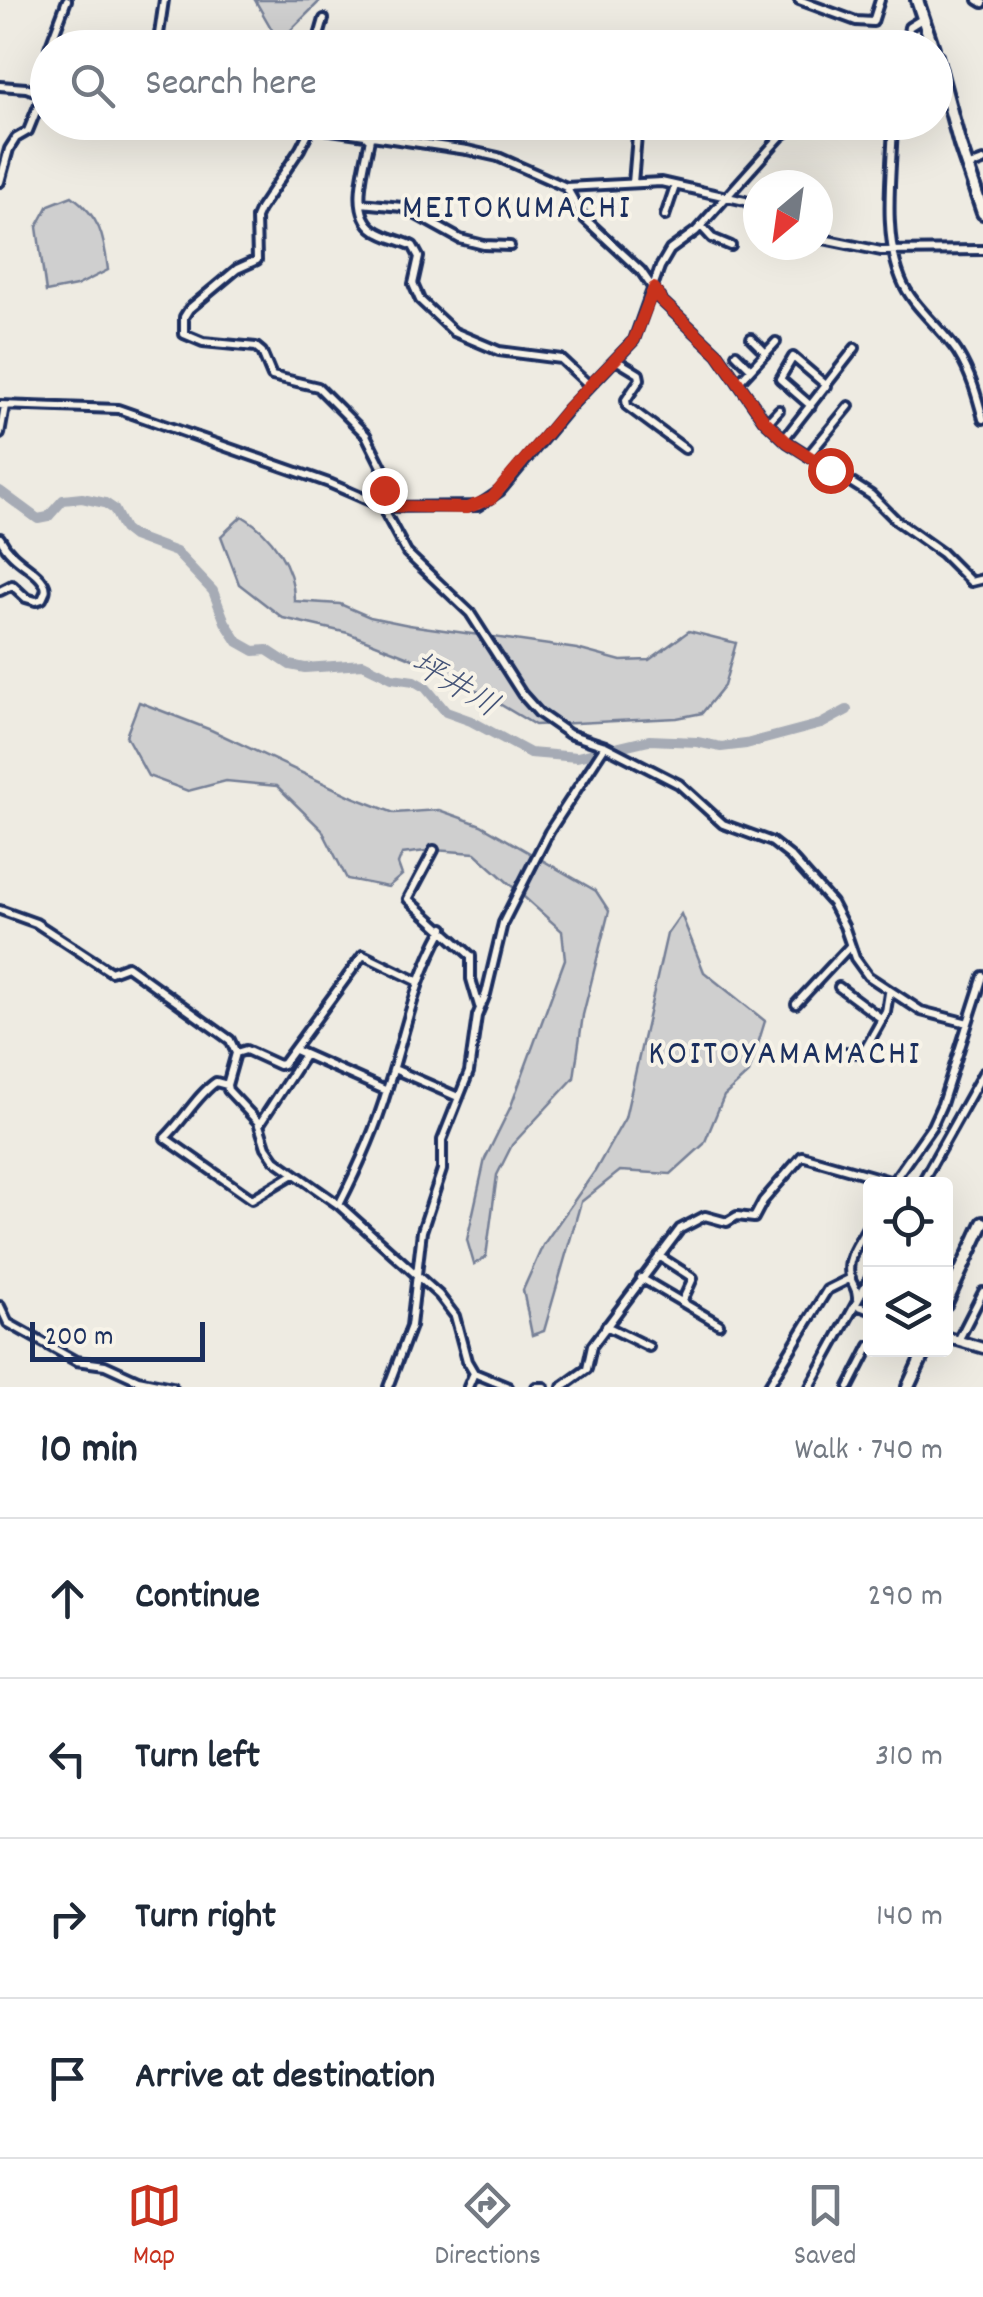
<!DOCTYPE html>
<meta charset="utf-8">
<style>
:root{--surface:#fff;--page:#f2f2f3;--text:#1f2937;--muted:#747a83;--line:#e0e1e3;--accent:#c8321e}
body{margin:0;font-family:Dekko,"Klee One",sans-serif;background:var(--page);color:var(--text)}
.controls{position:absolute;right:30px;bottom:30px;display:grid;overflow:hidden;border-radius:10px;box-shadow:0 10px 40px #0002}
.controls button{width:90px;height:90px;display:grid;place-items:center;padding:0;border:0;border-bottom:2px solid var(--line);background:var(--surface);color:var(--text);font:50px sans-serif}
.compass{position:absolute;left:743px;top:170px;width:90px;height:90px;border-radius:50%;background:var(--surface);box-shadow:0 10px 40px #0002;rotate:209deg}
.scale{position:absolute;left:30px;bottom:25px;width:175px;box-sizing:border-box;padding-left:10px;border:5px solid #1b2f5e;border-top:0;font-size:28px;line-height:35px;white-space:nowrap;color:#1b2f5e;-webkit-text-stroke:8px #f7f3e8;paint-order:stroke}
.stop{position:absolute;width:30px;height:30px;margin:-22px;border:8px solid #c8321e;border-radius:50%;background:#fff}
.stop.end{background:#c8321e;border-color:#fff;box-shadow:0 2px 10px #0008}
.list{margin:0;padding:0;list-style:none}
h2{display:flex;justify-content:space-between;align-items:center;height:130px;margin:0;padding:0 40px;font-size:42px}
h2 small{font-size:32px;font-weight:400;color:var(--muted)}
.list li{display:grid;grid-template-columns:65px 1fr auto;gap:30px;align-items:center;box-sizing:border-box;height:160px;padding:0 40px;border-top:2px solid var(--line)}
.list b{display:block;font-size:38px;white-space:nowrap}
.list em{font-size:32px;font-style:normal;color:var(--muted)}
.icon{flex:none;width:55px;height:55px;fill:none;stroke:currentColor;stroke-width:2;stroke-linecap:round;stroke-linejoin:round}
.map{position:relative;flex:none;width:983px;height:1387px;overflow:hidden}
.search{position:absolute;background:var(--surface);box-shadow:0 10px 40px #0002;left:30px;right:30px;top:30px;height:110px;display:flex;align-items:center;gap:25px;box-sizing:border-box;padding:0 35px;border-radius:55px;color:var(--muted);font-size:38px}
.sheet{height:770px;background:var(--surface)}
nav{display:flex;justify-content:space-around;align-items:center;box-sizing:border-box;height:140px;border-top:2px solid var(--line);background:var(--surface);font-size:28px;color:var(--muted)}
nav a{display:grid;justify-items:center;gap:5px}
nav .on{color:var(--accent)}
.map>svg:first-child{display:block}
.green{fill:#cfcfcf;stroke:#757f96;stroke-width:2.5}
.lines{fill:none;stroke-linecap:round;stroke-linejoin:round}
.river{stroke:#a6abb5;stroke-width:10}
.minor-casing{stroke:#1b2f5e;stroke-width:14}
.major-casing{stroke:#1b2f5e;stroke-width:15}
.highway-casing{stroke:#1b2f5e;stroke-width:18}
.minor{stroke:#f7f3e8;stroke-width:6}
.major{stroke:#f7f3e8;stroke-width:8}
.highway{stroke:#f7f3e8;stroke-width:10}
.route{stroke:#c8321e;stroke-width:12}
.labels{text-anchor:middle;stroke-width:8;stroke-linejoin:round;paint-order:stroke}
.water-label{font-size:32px;font-style:italic;fill:#455478;stroke:#f7f3e8}
.quarter-label{font-size:35px;letter-spacing:2.5px;fill:#1b2f5e;stroke:#f7f3e8}
</style>
<div class="map">
<svg width="983" height="1387" viewBox="0 0 983 1387">
<rect width="100%" height="100%" fill="#eeebe2"/>
<filter id="ink" filterUnits="userSpaceOnUse"><feTurbulence type="fractalNoise" baseFrequency=".01" numOctaves="2"/><feDisplacementMap in="SourceGraphic" scale="20" xChannelSelector="R" yChannelSelector="G"/><feConvolveMatrix kernelMatrix="1 2 1 2 8 2 1 2 1" color-interpolation-filters="sRGB"/></filter>
<g filter="url(#ink)">
<path class="green" d="M255 0H321L279 42Z
M72 196C100 217 104 236 108 270L76 286 46 292 37 227 49 205Z
M242 516C271 533 295 567 294 601L340 604 370 617 409 625 577 649 621 661 649 660 689 631 736 643 724 686 702 713 677 718 535 725 459 680 406 656 348 633 283 618 239 584 221 536Z
M139 702 211 730 353 797 394 813 439 810 481 825 596 891 609 911 583 1015 574 1078 512 1145 497 1175 486 1257 474 1264 467 1240 485 1159 511 1106 565 959 562 931 475 853 434 850 402 854 398 864 402 875 388 887 347 879 322 830 277 786 226 781 188 791 148 776 126 736Z
M681 914 704 972 765 1021 749 1073 724 1096 704 1144 671 1174 620 1171 581 1202 544 1331 532 1335 523 1290 543 1245 595 1171 625 1118 667 934Z"/>
<g class="lines">
<path class="river" d="M0 491 38 519 48 517 63 500 82 498 105 503 114 509 124 529 133 536 176 552 213 591 225 622 238 642 254 651 267 650 290 665 305 668 363 664 392 678 414 681 426 688 446 712 471 721 530 753 577 757 649 740 697 742 721 747 746 744 821 724 847 710"/>
<defs>
<path id="minor" d="M799 0 856 21 873 22 880 0
M978 0 983 3
M318 40 324 19
M49 48 67 0
M157 48 164 0
M317 48 318 40 397 48
M906 48 909 27 922 19
M0 86 26 88 48 96
M39 92 48 54
M236 122 275 129 311 127 467 150 498 157 566 187 661 182 745 201 758 207
M893 122C892 171 882 232 901 279 912 307 942 328 958 353 971 374 977 396 983 419
M311 127 300 149 260 209 256 218 257 260 237 269 189 309 184 317V334L203 342 256 347 262 352 272 376 318 387 366 435 383 469 387 516 407 553 470 613 522 694 539 713 569 734 605 746 679 784 723 824 772 842 790 856 832 903 844 926 855 958 868 976 921 1011 968 1023
M367 137 371 122
M370 138C366 164 348 212 375 230 386 238 401 240 413 246L419 257 413 284 420 300 454 332 499 351 561 359 590 386
M967 167 983 161
M0 182 9 149 16 138 28 131 43 94
M633 183 638 124
M566 187 584 218 641 271 661 300 718 354 764 420 787 442 871 495 897 521 942 553 971 582 983 579
M361 203 402 207 460 239 484 245 510 246
M665 216 675 186
M701 226 712 238 731 246
M818 238 881 251 983 250
M751 338 766 353
M736 354 751 369
M616 360 639 374 640 379 626 400 627 406 685 449
M738 383 776 342
M0 405 118 409 329 483 384 507 478 506 500 491 568 409 634 340 660 267 670 250 696 231 781 136 801 122
M811 406 780 379 793 357 827 386
M767 423 779 410
M0 434 5 406
M784 439 855 348
M808 456 849 406
M0 538C13 563 34 567 43 582 48 589 45 593 42 599L36 601 26 598 12 585 0 591
M434 850 408 899 471 956V979L479 1006
M0 910 36 923 111 972 127 966 230 1040 236 1053 227 1085 228 1090 258 1122 266 1147 275 1160 339 1205 439 1295 455 1316 467 1361 474 1373 508 1387
M839 987 882 1019
M796 1004 850 946
M295 1050 387 1091
M841 1052 863 1053 886 1012 889 993
M236 1053 246 1050 279 1065 283 1064 363 955 417 981
M394 1069 458 1097
M227 1085 216 1082C197 1095 183 1121 165 1138L252 1199 294 1174
M259 1125 304 1056
M892 1183 932 1126 942 1104 983 976
M921 1184 983 1073
M339 1205C358 1168 375 1131 387 1090 406 1031 413 983 444 928
M659 1256 693 1278 682 1302
M641 1278 719 1324
M857 1299C858 1287 852 1287 850 1276 845 1257 862 1238 870 1222
M856 1305 870 1310
M0 1306 8 1323 76 1361 105 1365 138 1380 172 1387
M606 1326 649 1347
M958 1341 983 1292
M388 1387 411 1326 422 1231 442 1170V1140L469 1072 477 1016 486 994 503 923 549 832 605 746
M468 1387 474 1373
M536 1387H544
M562 1387 587 1369 592 1346 680 1229 705 1216 727 1222 737 1216 754 1218 763 1201 802 1156 893 1182
M768 1387 827 1290 851 1278
M810 1387 870 1278
M849 1387 870 1346"/>
<path id="major" d="M946 1337 983 1348"/>
<path id="highway" d="M917 0 933 48
M936 56 960 145 983 213
M946 1303 983 1223
M908 1387 925 1350"/>
</defs>
<use href="#minor" class="minor-casing"/>
<use href="#major" class="major-casing"/>
<use href="#highway" class="highway-casing"/>
<use href="#minor" class="minor"/>
<use href="#major" class="major"/>
<use href="#highway" class="highway"/>
</g>
</g>
<g class="lines" filter="url(#ink)">
<path class="route" d="M384 490V506L467 508 492 498 568 408 634 340 654 288 661 300 718 354 764 420 787 442 830 470"/>
</g>
<g class="labels">
<g class="water-label">
<text transform="translate(456 683) rotate(31)" y="11">坪井川</text>
</g>
<g class="quarter-label">
<text x="517" y="217">MEITOKUMACHI</text>
<text x="785" y="1063">KOITOYAMAMACHI</text>
</g>
</g>
</svg>
<div class="controls">
<button><svg class="icon" aria-label="locate" viewBox="0 0 24 24"><circle cx="12" cy="12" r="6"/><path d="M12 2v4M12 18v4M2 12h4M18 12h4"/></svg></button>
<button><svg class="icon" aria-label="layers" viewBox="0 0 24 24"><path d="M12 4l9 5-9 5-9-5zM3 14l9 5 9-5"/></svg></button>
</div>
<svg class="compass" viewBox="-18 -18 36 36"><path d="M0-13l5 13h-10z" fill="#e53935"/><path d="M0 13l5-13h-10z" fill="#747a83"/></svg>
<div class="scale">200 m</div>
<div class="stop" style="left:830px;top:470px"></div>
<div class="stop end" style="left:384px;top:490px"></div>
<div class="search"><svg class="icon" aria-label="search" viewBox="0 0 24 24"><circle cx="10" cy="10" r="6"/><path d="M15 15l6 6"/></svg>Search here</div>
</div>
<section class="sheet">
<h2>10 min<small>Walk · 740 m</small></h2>
<ul class="list">
<li><svg class="icon" aria-label="ahead" viewBox="0 0 24 24"><path d="M12 20V5M6 11l6-6 6 6"/></svg><div><b>Continue</b></div><em>290 m</em></li>
<li><svg class="icon" aria-label="left" viewBox="0 0 24 24"><path d="M17 20v-9H6M10 6l-5 5 5 5"/></svg><div><b>Turn left</b></div><em>310 m</em></li>
<li><svg class="icon" aria-label="right" viewBox="0 0 24 24"><path d="M7 20v-9h11M14 6l5 5-5 5"/></svg><div><b>Turn right</b></div><em>140 m</em></li>
<li><svg class="icon" aria-label="arrive" viewBox="0 0 24 24"><path d="M6 21V4h12l-3 4 3 4H6"/></svg><div><b>Arrive at destination</b></div></li>
</ul>
</section>
<nav>
<a class="on"><svg class="icon" aria-label="map" viewBox="0 0 24 24"><path d="M3 6l6-2 6 2 6-2v14l-6 2-6-2-6 2zM9 4v14M15 6v14"/></svg>Map</a>
<a><svg class="icon" aria-label="directions" viewBox="0 0 24 24"><path d="M12 3l9 9-9 9-9-9zM9 14v-3h6M13 9l2 2-2 2"/></svg>Directions</a>
<a><svg class="icon" aria-label="saved" viewBox="0 0 24 24"><path d="M7 4h10v16l-5-4-5 4z"/></svg>Saved</a>
</nav>
